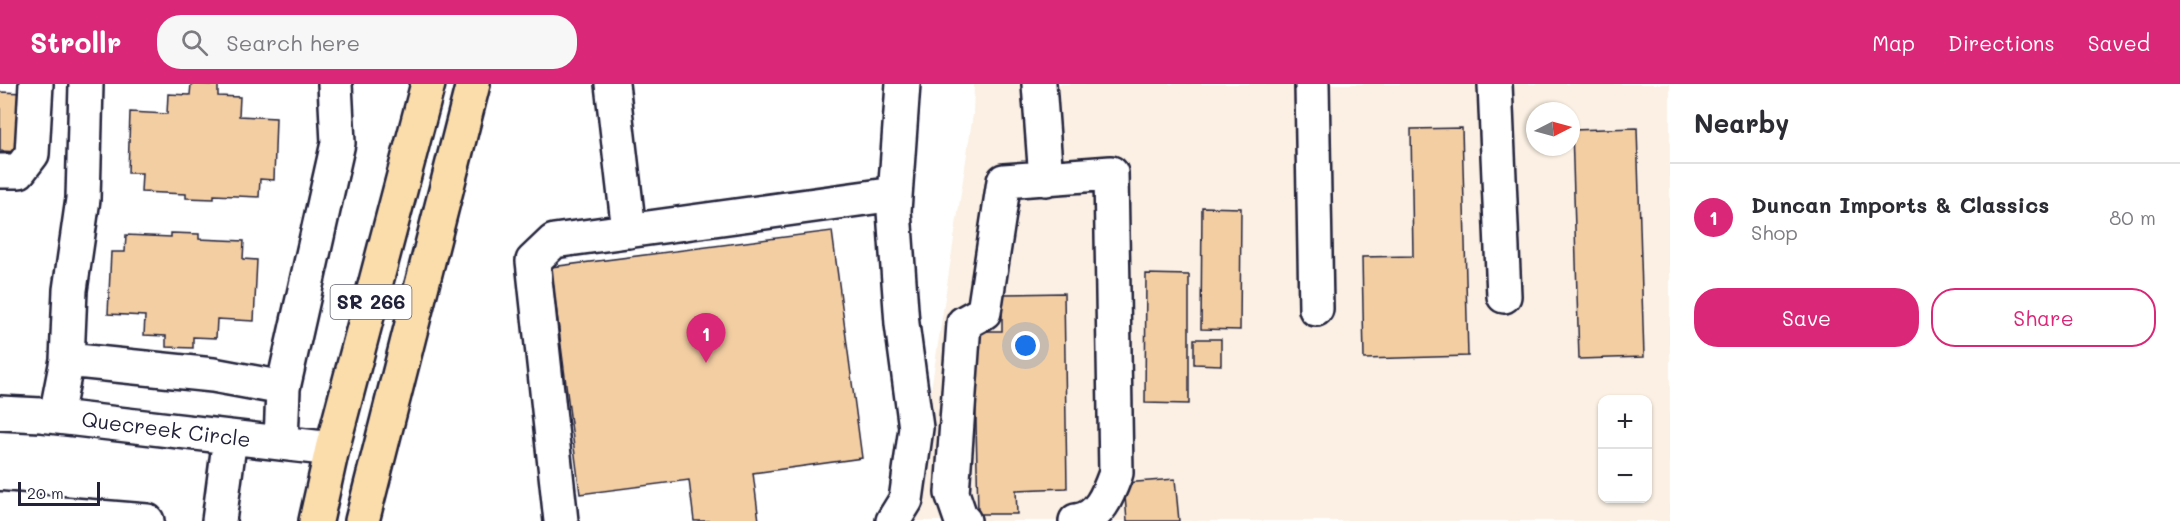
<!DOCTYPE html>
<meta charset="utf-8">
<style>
:root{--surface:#fff;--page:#f7f7f7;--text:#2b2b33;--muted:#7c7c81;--line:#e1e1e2;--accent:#db2777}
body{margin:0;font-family:Mali,sans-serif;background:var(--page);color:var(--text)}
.controls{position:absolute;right:18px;bottom:18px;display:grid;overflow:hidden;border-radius:12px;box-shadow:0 2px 4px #0004}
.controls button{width:54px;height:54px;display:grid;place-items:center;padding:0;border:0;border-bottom:2px solid var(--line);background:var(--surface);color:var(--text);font:30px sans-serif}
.compass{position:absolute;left:1526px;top:18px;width:54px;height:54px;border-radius:50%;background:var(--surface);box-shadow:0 2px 4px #0004;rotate:84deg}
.scale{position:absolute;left:18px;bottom:15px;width:82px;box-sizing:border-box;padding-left:6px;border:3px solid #22223b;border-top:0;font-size:16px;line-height:21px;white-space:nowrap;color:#22223b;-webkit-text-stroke:4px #fff;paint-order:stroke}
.you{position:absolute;left:1026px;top:262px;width:21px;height:21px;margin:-15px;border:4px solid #fff;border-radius:50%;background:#1a73e8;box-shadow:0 0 0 9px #1a73e833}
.badge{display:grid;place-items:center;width:39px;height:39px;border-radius:50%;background:var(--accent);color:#fff;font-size:20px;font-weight:700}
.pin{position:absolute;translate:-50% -50px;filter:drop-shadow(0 2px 3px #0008)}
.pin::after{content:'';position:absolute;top:32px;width:21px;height:18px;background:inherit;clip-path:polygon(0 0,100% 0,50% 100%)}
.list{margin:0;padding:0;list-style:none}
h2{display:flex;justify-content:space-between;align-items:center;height:78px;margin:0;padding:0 24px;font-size:26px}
h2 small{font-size:20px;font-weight:400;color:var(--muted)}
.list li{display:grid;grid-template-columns:39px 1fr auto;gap:18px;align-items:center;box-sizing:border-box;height:108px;padding:0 24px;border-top:2px solid var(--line)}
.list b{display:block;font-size:22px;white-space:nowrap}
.list p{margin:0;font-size:20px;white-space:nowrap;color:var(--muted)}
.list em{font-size:20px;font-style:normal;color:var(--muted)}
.actions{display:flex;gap:12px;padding:18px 24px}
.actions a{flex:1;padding:14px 0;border:2px solid var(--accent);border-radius:24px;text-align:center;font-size:21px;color:var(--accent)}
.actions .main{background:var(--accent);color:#fff}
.icon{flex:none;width:33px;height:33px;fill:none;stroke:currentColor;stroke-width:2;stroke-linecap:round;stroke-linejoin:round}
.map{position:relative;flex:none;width:1670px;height:437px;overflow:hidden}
header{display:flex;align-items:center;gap:36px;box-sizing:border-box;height:84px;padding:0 30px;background:var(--accent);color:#fff}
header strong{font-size:28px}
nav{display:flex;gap:33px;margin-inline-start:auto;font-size:21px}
.search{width:420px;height:54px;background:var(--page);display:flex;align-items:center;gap:15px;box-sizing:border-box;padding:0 21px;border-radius:24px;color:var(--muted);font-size:22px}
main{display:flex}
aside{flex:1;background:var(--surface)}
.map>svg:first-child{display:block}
.built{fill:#fbf0e3;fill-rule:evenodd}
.building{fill:#f3cea3;stroke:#22223b;stroke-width:1.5}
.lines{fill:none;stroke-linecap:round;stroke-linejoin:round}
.minor-casing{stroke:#22223b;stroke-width:38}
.major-casing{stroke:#22223b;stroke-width:38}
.minor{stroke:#fff;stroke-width:33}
.major{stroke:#faddab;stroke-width:33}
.labels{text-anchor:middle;stroke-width:4.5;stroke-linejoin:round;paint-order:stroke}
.shield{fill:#fff;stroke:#646476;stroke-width:1.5}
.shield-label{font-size:20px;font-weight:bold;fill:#22223b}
.street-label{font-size:21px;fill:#22223b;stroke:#fff}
</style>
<header>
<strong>Strollr</strong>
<div class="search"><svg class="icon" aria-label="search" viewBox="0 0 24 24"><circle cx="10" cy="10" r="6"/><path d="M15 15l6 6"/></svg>Search here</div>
<nav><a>Map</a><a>Directions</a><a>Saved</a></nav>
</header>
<main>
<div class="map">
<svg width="1670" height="437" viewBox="0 0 1670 437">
<rect width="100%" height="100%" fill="#fff"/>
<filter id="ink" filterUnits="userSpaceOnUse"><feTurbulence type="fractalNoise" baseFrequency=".0167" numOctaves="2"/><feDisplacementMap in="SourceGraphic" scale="12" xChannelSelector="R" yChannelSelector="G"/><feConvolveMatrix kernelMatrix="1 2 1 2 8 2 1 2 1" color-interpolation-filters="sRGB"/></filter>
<g filter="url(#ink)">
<path class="built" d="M974 0H1670V437H911L973 30ZM1535 27H1571V63H1535ZM1602 316H1648V414H1602Z"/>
<path class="building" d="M191 0 218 1V12L240 13 239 32 276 34 274 96 260 95 259 113 214 111V115L186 114V110L141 108 142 89H128L130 28 167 30 168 10 190 11Z
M0 8 24 9 21 68 0 67Z
M1462 44 1468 272 1364 275 1362 173 1413 172 1411 45Z
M1637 44 1644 273 1579 275 1572 46Z
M1202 123 1241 124 1240 246 1201 245Z
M832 147 862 374 753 389 759 437H694L689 396 580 410 551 183Z
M171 149 199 150V155L244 157 243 175 257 176 254 237 217 235 216 254 193 253V264L166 263V252L144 251 145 232 108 230 111 168H125L126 151 171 153Z
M1146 190 1189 191V320L1145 319Z
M1064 209 1067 404 1016 406 1017 430H978L974 247H1002V210Z
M1194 255H1221V281L1194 280Z
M1175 395 1179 437H1127L1124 399Z"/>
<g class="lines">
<defs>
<path id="minor" d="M612 0 629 147
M1039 0 1046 95
M1312 0 1316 225
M1495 0 1504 212
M0 87H19L32 70 36 0
M67 276 213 291 283 304
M0 329 41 331 332 365
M56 332 67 276 70 206 83 115 86 0
M281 359 283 304 338 59 335 0
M0 425 147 437
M219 437 230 353
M561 437 533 177 554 157 895 110
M893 437 906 416 916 344 902 240 894 127 903 0
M964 437 961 435 952 409 964 239 984 228 1004 97 1111 89 1116 389C1109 408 1100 435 1076 437"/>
<path id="major" d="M316 437 332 365 428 0
M362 437 473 0"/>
</defs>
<use href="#minor" class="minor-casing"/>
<use href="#major" class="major-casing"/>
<use href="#minor" class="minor"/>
<use href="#major" class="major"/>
</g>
</g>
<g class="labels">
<rect class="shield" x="330.5" y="201" width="81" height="34" rx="4.5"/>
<g class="shield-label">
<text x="371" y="225">SR 266</text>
</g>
<g class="street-label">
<text transform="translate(166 346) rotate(7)" y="7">Quecreek Circle</text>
</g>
</g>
</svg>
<div class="controls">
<button>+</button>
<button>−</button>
</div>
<svg class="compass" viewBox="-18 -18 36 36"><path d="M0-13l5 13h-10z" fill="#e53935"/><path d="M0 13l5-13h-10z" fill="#7c7c81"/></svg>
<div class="scale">20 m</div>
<div class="you"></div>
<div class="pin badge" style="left:706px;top:279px">1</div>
</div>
<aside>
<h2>Nearby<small></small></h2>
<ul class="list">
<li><span class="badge">1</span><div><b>Duncan Imports &amp; Classics</b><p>Shop</p></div><em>80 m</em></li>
</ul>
<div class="actions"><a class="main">Save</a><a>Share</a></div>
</aside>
</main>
